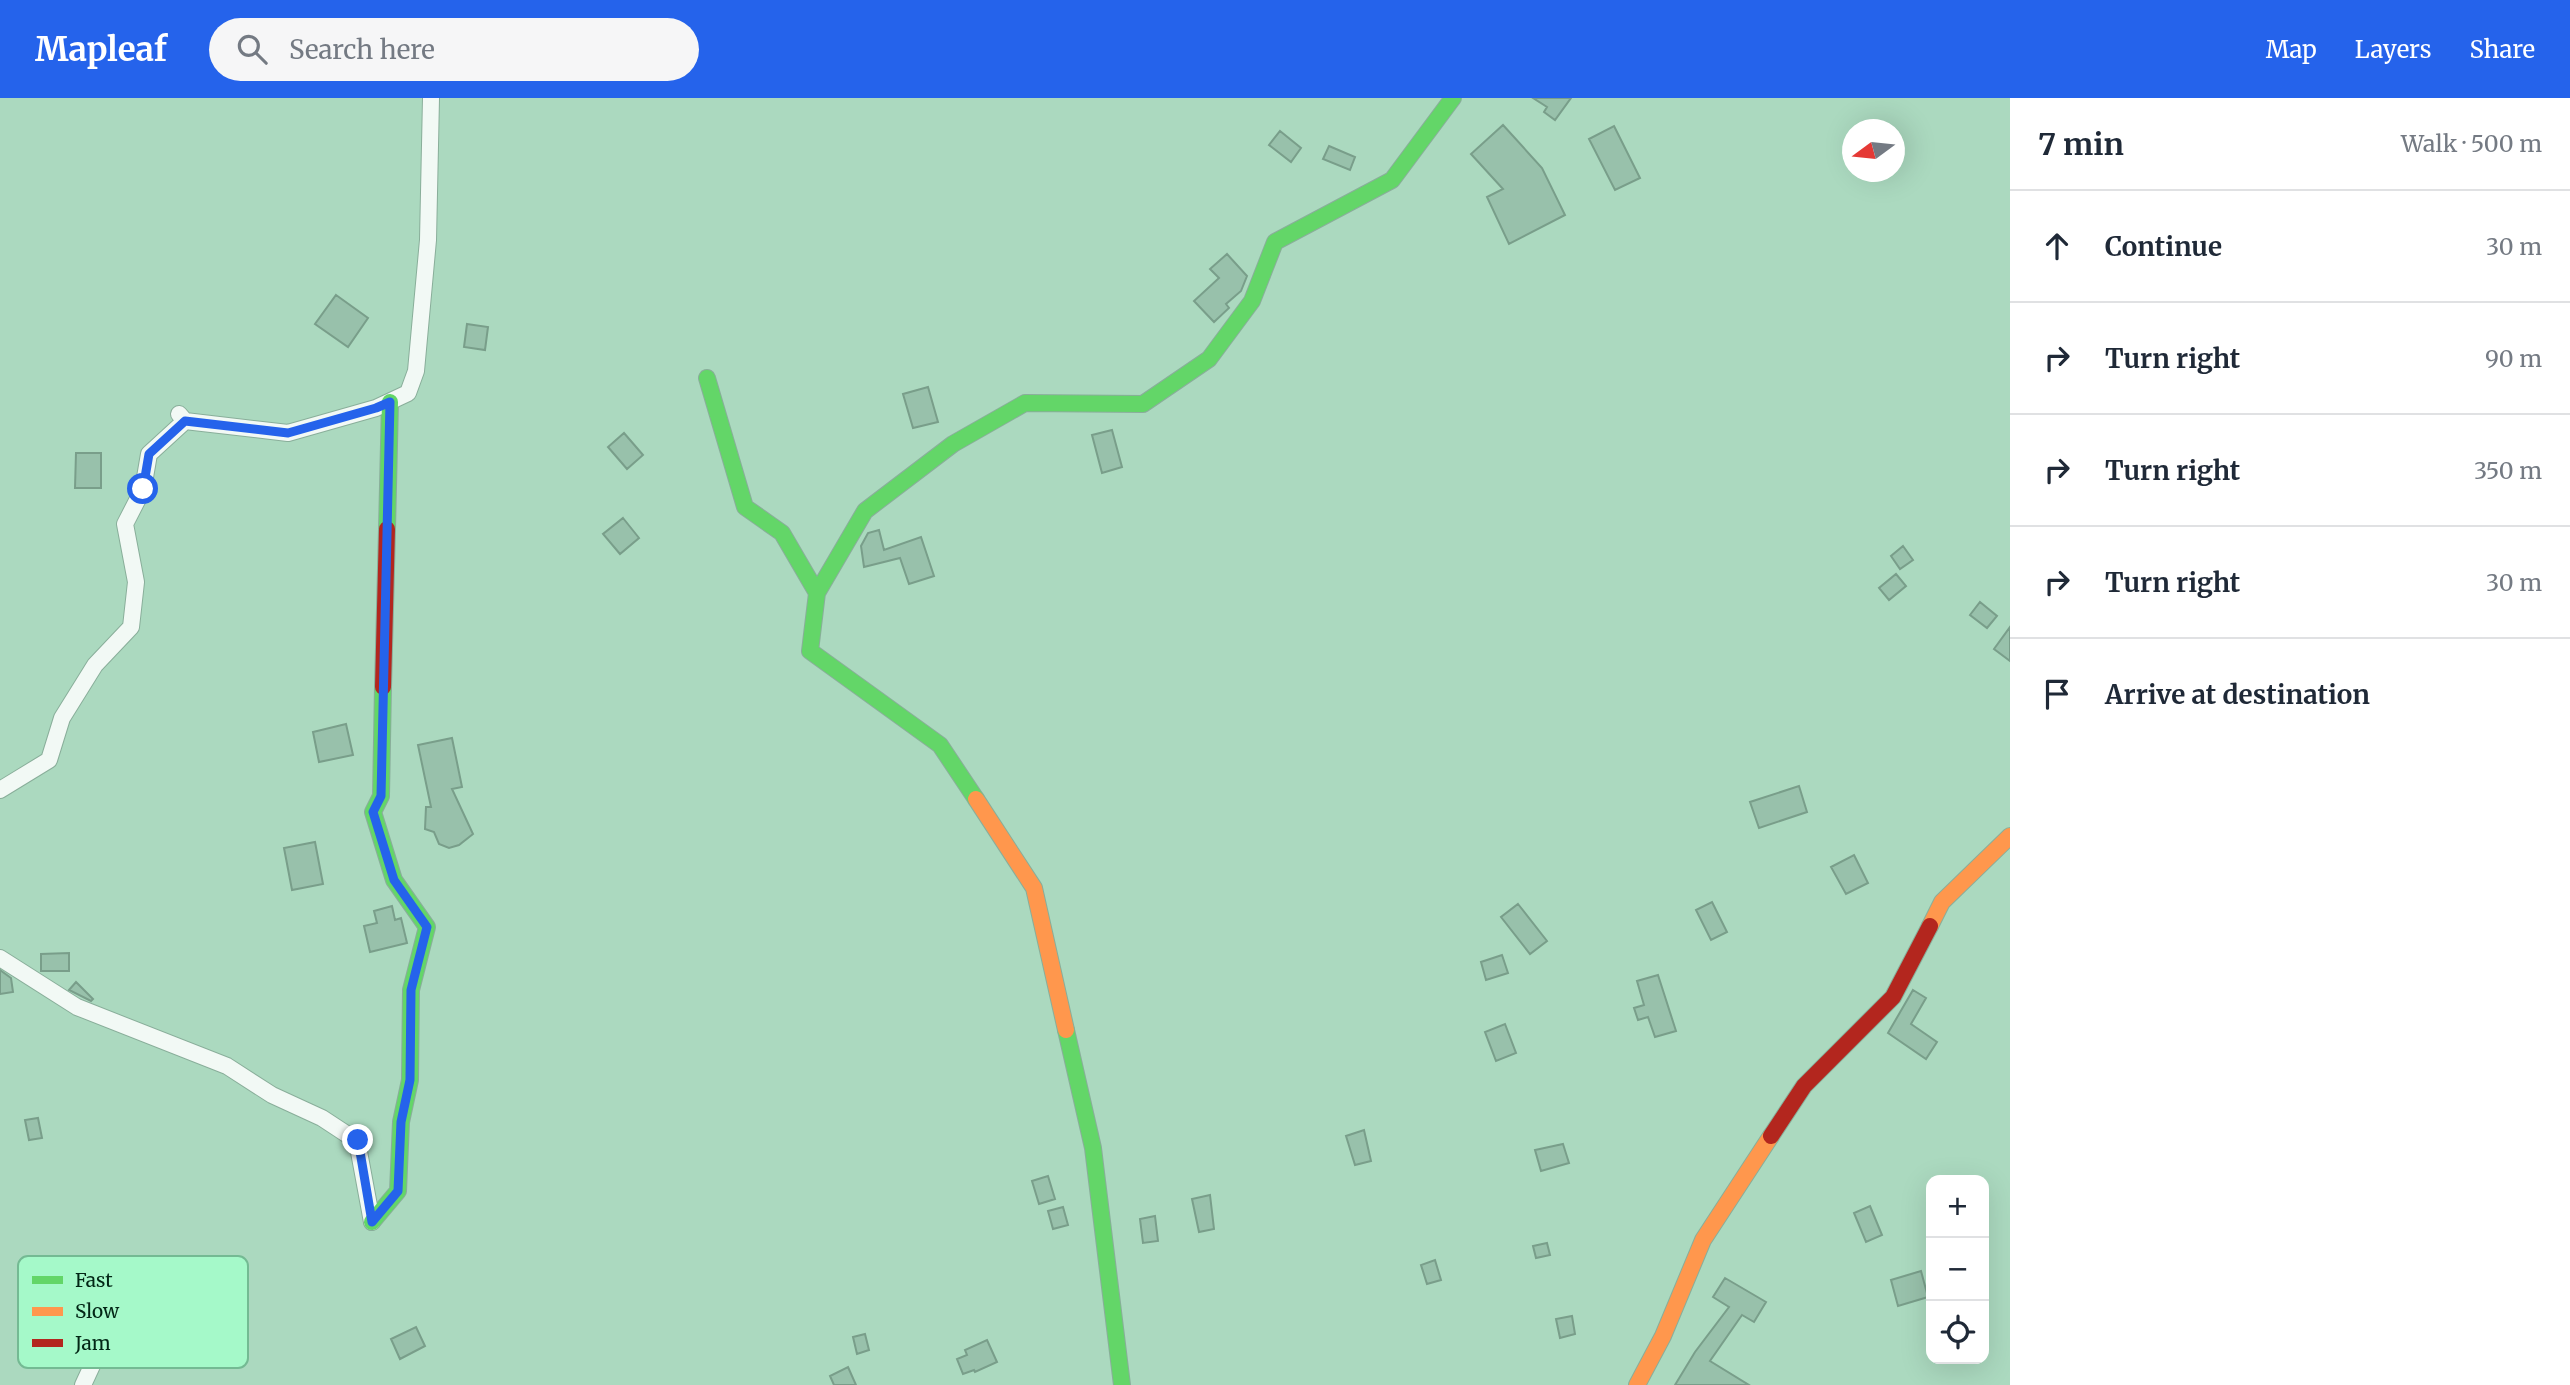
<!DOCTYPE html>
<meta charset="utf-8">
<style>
:root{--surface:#fff;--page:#f6f6f7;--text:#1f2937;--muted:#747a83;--line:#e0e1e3;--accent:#2563eb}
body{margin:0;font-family:Merriweather,serif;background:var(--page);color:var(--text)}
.controls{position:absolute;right:21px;bottom:21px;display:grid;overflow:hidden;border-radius:14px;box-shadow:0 7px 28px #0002}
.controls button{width:63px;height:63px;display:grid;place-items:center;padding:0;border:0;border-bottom:2px solid var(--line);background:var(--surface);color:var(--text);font:35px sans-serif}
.compass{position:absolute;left:1842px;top:21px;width:63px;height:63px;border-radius:50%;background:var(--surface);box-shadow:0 7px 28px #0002;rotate:255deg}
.stop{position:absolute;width:21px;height:21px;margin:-16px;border:5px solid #2563eb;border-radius:50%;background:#fff}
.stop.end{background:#2563eb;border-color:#fff;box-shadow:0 2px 7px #0008}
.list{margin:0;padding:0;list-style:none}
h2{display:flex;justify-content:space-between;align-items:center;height:91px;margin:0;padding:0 28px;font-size:30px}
h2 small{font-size:23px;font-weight:400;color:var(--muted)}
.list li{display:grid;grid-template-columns:46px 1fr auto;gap:21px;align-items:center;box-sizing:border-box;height:112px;padding:0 28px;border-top:2px solid var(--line)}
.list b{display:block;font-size:26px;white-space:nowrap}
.list em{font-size:23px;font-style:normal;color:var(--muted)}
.icon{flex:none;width:38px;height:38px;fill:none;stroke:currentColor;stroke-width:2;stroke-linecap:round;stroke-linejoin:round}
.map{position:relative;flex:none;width:2010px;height:1287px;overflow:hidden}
header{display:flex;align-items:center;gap:42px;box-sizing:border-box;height:98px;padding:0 35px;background:var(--accent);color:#fff}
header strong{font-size:33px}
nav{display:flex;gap:38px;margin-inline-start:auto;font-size:24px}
.search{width:490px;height:63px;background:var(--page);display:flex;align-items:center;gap:18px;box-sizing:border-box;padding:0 24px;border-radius:38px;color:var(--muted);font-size:26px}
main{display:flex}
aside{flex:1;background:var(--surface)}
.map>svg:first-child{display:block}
.building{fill:#98c1ab;stroke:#799e8a;stroke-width:2}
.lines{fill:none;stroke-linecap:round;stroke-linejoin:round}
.street-casing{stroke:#89ae9a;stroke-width:18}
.fast-casing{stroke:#89ae9a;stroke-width:18}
.slow-casing{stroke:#89ae9a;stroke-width:18}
.jam-casing{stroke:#89ae9a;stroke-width:18}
.street{stroke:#f2f9f5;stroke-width:16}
.fast{stroke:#63d668;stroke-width:16}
.slow{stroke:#ff974d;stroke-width:16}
.jam{stroke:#b3261e;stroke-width:16}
.route{stroke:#2563eb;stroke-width:9}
.key{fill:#a5f9c9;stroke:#74ba93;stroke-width:2}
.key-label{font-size:19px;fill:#022615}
</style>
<header>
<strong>Mapleaf</strong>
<div class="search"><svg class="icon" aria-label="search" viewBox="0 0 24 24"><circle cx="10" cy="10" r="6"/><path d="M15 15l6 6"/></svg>Search here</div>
<nav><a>Map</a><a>Layers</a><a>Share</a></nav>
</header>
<main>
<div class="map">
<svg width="2010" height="1287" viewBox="0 0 2010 1287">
<rect width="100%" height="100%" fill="#abd9bf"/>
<path class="building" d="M1533 0H1571L1555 22 1544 14 1547 9Z
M1503 27 1542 70 1565 117 1509 146 1487 99 1503 91 1471 56Z
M1614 28 1640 80 1615 92 1589 41Z
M1280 33 1301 50 1291 64 1269 47Z
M1329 48 1355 59 1350 72 1323 61Z
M1227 156 1247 178 1241 193 1226 206 1229 210 1214 224 1194 203 1219 180 1210 171Z
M336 197 368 220 348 249 315 226Z
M467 226 488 229 485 252 464 249Z
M928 289 938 324 913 330 903 296Z
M1112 332 1122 369 1102 375 1092 337Z
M624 335 643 357 627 371 608 349Z
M76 355H101V390H75Z
M623 420 639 440 620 456 603 436Z
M879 432 884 452 921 439 934 478 909 486 900 460 864 469 861 448 868 435Z
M1903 448 1913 462 1900 471 1891 458Z
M1896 476 1906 488 1889 502 1879 490Z
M1980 504 1997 518 1987 530 1970 517Z
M2010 529V563L1994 551Z
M346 626 353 657 319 664 313 634Z
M452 640 462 689 452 691 473 736 459 747 449 750 439 746 434 734 425 731 426 709H431L418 647Z
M1799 688 1807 714 1759 730 1750 704Z
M315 744 323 786 292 792 284 750Z
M1854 757 1868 785 1846 796 1831 769Z
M1712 804 1727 834 1711 842 1696 812Z
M1518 806 1547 843 1530 856 1501 819Z
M392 808 395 822 401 820 407 845 370 854 364 828 377 825 374 813Z
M69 855V873H41V856Z
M1502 857 1508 875 1486 882 1481 864Z
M0 872 11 880 13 894 0 896Z
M1658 877 1676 933 1655 939 1648 919 1638 922 1634 910 1644 907 1637 883Z
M76 884 93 901 91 903 69 892Z
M1913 892 1926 900 1911 926 1937 944 1926 961 1888 935Z
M1505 926 1516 955 1496 963 1485 934Z
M38 1020 42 1040 29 1042 25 1022Z
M1364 1032 1371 1063 1355 1067 1346 1038Z
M1563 1046 1569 1065 1541 1073 1535 1052Z
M1048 1078 1055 1101 1039 1106 1032 1083Z
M1210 1097 1214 1131 1199 1134 1192 1101Z
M1870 1108 1882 1137 1866 1144 1854 1115Z
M1063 1109 1068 1127 1053 1131 1048 1113Z
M1155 1118 1158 1143 1143 1145 1140 1121Z
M1547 1145 1550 1157 1536 1160 1533 1148Z
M1435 1162 1441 1182 1427 1186 1421 1167Z
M1921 1173 1928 1199 1898 1208 1891 1182Z
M1725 1180 1766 1204 1754 1224 1742 1217 1710 1263 1749 1287H1675L1695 1254 1729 1209 1713 1199Z
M1572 1218 1575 1236 1560 1240 1556 1221Z
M416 1229 425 1248 400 1261 391 1241Z
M865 1236 869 1252 857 1256 853 1239Z
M987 1242 997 1264 975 1274 974 1272 963 1276 957 1261 967 1257 965 1252Z
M848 1269 856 1287H834L830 1278Z"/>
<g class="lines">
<defs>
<path id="street" d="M179 316 185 323 288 335 376 310 408 295 416 273 428 142 431 0
M0 692 49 662 62 620 95 567 131 529 136 484 125 426 143 391 149 356 185 323
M0 860 77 909 227 968 272 997 322 1020 357 1043 372 1124
M83 1287 109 1231"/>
<path id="fast" d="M707 280 745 409 782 435 817 495 810 553 940 647 976 701
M387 431 390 304
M817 495 865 413 953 346 1025 305 1143 306 1209 261 1252 203 1275 144 1392 82 1453 0
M1066 932 1093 1050 1122 1287
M372 1124 398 1093 401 1024 410 982 411 892 427 829 394 782 373 714 381 698 383 589"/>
<path id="slow" d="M976 701 1034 790 1066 932
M1930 828 1942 804 2010 738
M1637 1287 1663 1238 1703 1142 1771 1038"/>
<path id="jam" d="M383 589 387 431
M1771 1038 1804 988 1893 899 1930 828"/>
</defs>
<use href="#street" class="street-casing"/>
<use href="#fast" class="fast-casing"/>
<use href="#slow" class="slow-casing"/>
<use href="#jam" class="jam-casing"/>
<use href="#street" class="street"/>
<use href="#fast" class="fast"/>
<use href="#slow" class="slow"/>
<use href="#jam" class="jam"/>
</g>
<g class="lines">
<path class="route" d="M143 391 149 356 185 323 288 335 376 310 390 304 381 698 373 714 394 782 427 829 411 892 410 982 401 1024 398 1093 372 1124 358 1042"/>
</g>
<rect x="18" y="1158" width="230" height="112" rx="10" class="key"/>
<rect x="32" y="1178" width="31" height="8" fill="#63d668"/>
<rect x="32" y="1209" width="31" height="9" fill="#ff974d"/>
<rect x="32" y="1241" width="31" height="8" fill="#b3261e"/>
<g class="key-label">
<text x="75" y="1189">Fast</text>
<text x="75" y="1220">Slow</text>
<text x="75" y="1252">Jam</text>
</g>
</svg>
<div class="controls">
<button>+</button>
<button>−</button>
<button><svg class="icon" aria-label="locate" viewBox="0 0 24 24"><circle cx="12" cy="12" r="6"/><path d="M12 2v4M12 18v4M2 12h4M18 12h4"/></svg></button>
</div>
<svg class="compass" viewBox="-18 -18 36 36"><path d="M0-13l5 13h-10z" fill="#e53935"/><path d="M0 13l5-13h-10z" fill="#747a83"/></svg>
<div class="stop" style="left:143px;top:391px"></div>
<div class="stop end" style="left:358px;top:1042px"></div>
</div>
<aside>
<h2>7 min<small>Walk · 500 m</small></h2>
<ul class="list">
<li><svg class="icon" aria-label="ahead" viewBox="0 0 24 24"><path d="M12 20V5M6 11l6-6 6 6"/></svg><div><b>Continue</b></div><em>30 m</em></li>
<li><svg class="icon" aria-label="right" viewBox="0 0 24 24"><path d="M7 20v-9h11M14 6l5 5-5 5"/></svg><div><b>Turn right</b></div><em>90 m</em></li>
<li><svg class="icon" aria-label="right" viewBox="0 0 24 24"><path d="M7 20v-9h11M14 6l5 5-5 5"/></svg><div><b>Turn right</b></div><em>350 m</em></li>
<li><svg class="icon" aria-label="right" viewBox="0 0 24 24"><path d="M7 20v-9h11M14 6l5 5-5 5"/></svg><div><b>Turn right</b></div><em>30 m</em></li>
<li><svg class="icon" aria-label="arrive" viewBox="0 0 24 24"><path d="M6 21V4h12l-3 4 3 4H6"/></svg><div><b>Arrive at destination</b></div></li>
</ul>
</aside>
</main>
